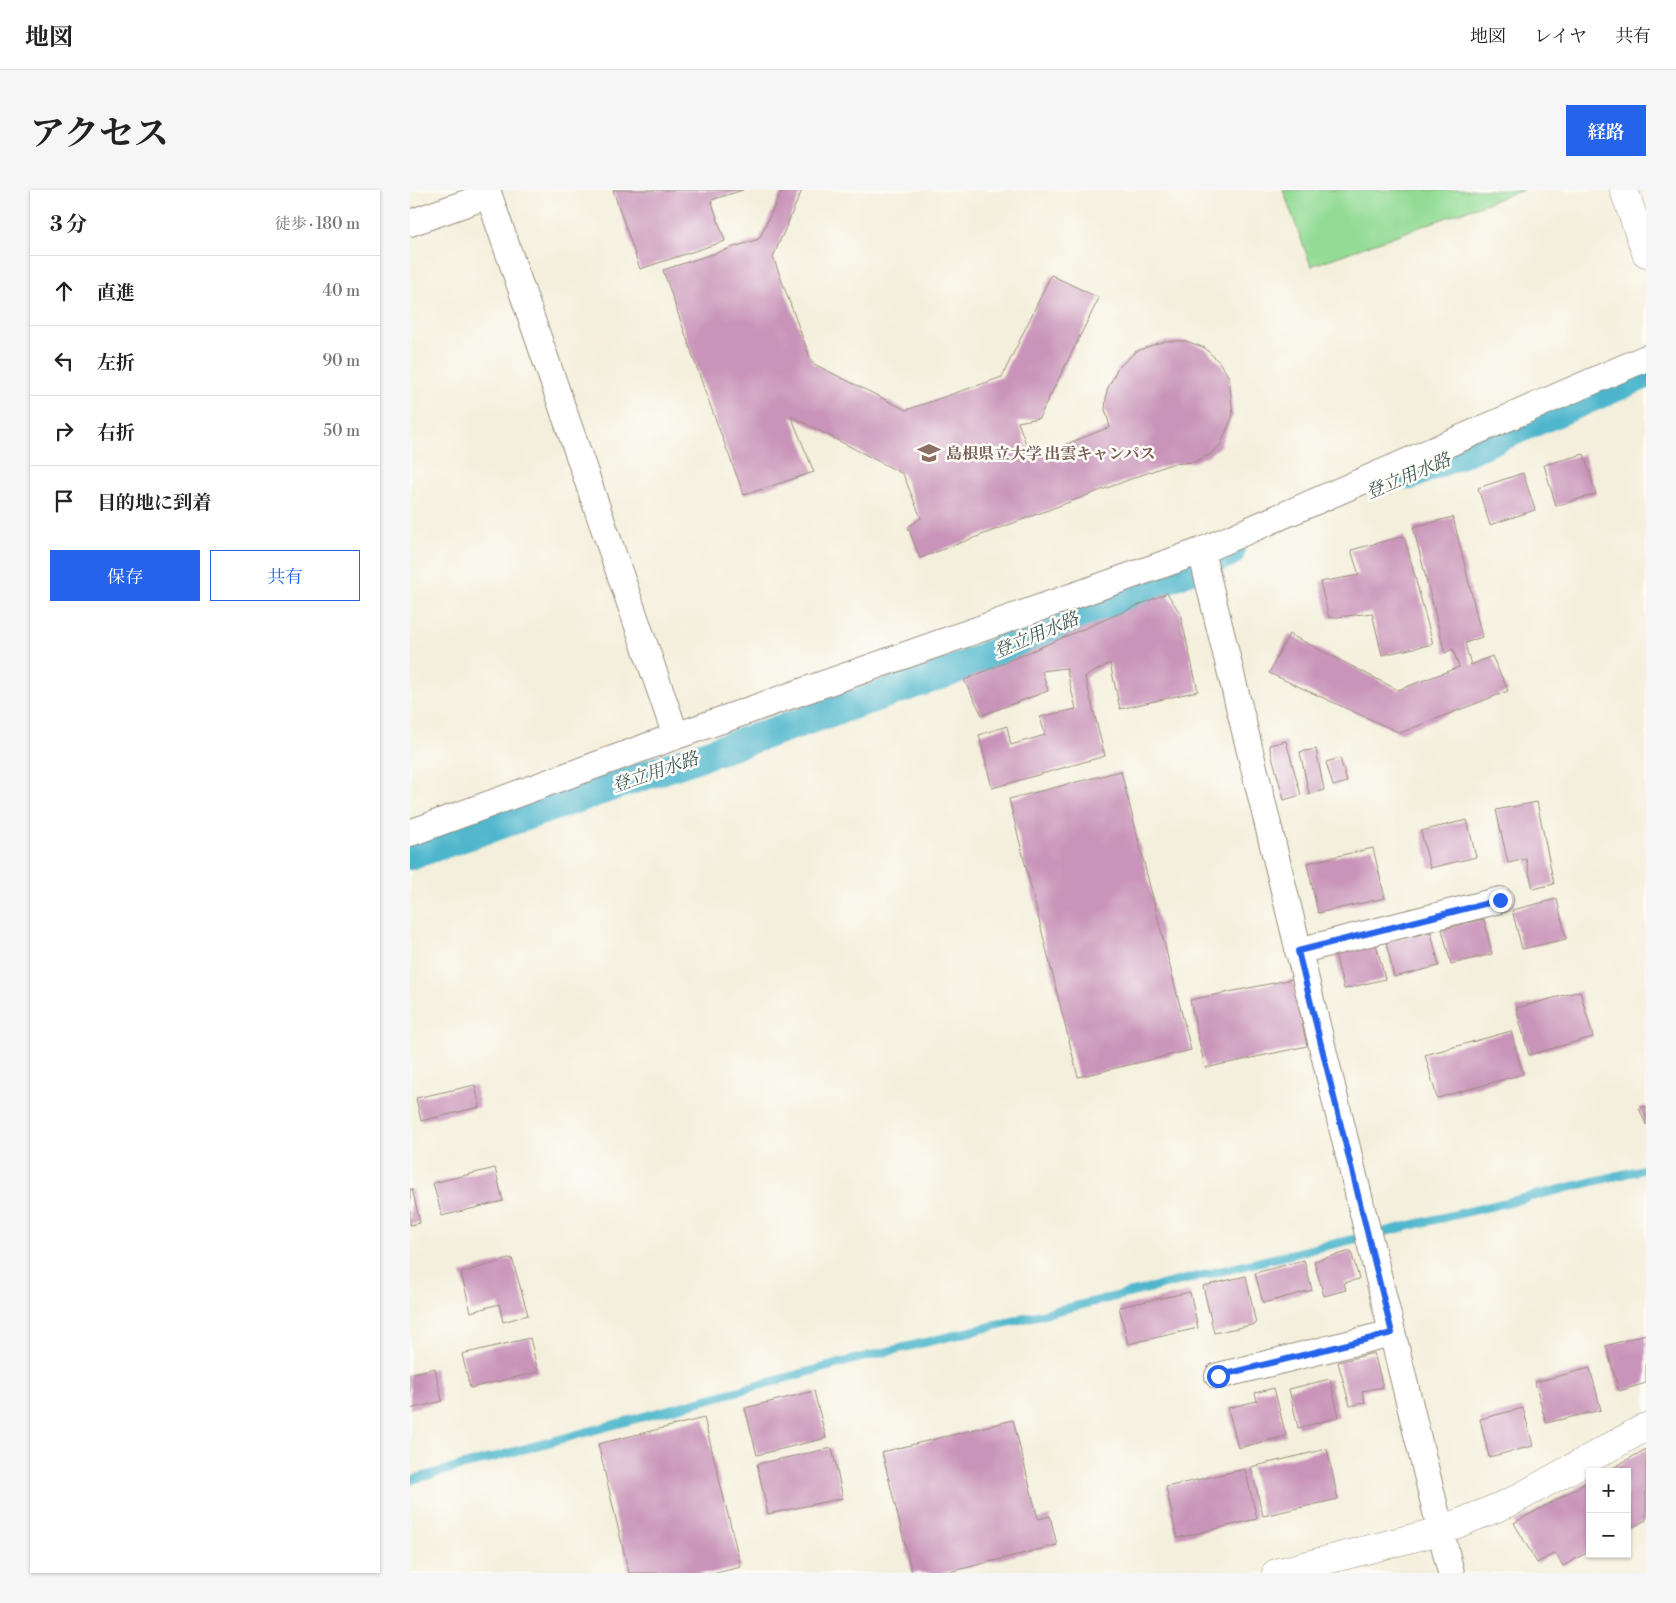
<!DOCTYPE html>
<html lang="ja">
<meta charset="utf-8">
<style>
:root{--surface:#fff;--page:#f6f6f6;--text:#222;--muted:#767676;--line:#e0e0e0;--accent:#2563eb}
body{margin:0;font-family:"Libre Bodoni","Noto Serif JP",serif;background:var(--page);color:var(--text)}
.controls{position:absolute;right:15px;bottom:15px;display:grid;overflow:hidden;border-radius:0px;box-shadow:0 1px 4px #0004}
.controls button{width:45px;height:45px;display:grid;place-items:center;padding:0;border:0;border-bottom:1px solid var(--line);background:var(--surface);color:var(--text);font:25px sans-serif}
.stop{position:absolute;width:15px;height:15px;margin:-11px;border:4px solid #2563eb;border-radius:50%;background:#fff}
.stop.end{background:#2563eb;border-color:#fff;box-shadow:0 1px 5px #0008}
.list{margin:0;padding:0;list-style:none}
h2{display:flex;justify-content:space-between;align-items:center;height:65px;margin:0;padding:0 20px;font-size:21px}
h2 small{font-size:16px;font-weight:400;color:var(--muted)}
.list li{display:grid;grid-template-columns:32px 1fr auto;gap:15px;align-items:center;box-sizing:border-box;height:70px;padding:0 20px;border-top:1px solid var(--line)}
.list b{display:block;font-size:19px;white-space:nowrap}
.list em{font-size:16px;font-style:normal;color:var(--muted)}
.actions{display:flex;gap:10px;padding:15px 20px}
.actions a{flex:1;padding:11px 0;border:1px solid var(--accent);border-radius:0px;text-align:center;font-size:18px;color:var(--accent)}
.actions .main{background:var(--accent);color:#fff}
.icon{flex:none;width:28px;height:28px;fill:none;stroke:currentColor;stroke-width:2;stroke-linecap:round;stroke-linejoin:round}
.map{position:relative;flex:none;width:1236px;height:1383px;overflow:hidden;border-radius:0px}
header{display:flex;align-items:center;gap:30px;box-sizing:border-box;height:70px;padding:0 25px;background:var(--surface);border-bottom:1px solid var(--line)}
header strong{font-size:24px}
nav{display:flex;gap:28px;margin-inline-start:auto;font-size:18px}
.intro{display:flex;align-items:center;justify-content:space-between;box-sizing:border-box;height:120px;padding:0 30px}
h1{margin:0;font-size:35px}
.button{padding:12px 22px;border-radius:0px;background:var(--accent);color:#fff;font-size:18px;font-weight:700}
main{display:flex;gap:30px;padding:0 30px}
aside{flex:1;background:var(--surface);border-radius:0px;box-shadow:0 1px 4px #0004}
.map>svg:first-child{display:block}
.green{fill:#93db95;stroke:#67825a}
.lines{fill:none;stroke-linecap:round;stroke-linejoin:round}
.stream{stroke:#4db6cc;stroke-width:9}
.canal{stroke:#4db6cc;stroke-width:30}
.building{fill:#c994b9}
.street-casing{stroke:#988c7d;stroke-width:28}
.secondary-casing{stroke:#988c7d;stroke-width:29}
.street{stroke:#fff;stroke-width:26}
.secondary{stroke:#fff;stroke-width:28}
.route{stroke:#2563eb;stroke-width:6}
.labels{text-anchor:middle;stroke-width:5;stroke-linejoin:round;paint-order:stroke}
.education-label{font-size:16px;font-weight:bold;fill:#785e54;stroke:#fdfcf7;text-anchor:start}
.water-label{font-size:18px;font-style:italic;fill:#415b5b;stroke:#fdfcf7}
</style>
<header>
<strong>地図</strong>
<nav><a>地図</a><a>レイヤ</a><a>共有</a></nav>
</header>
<div class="intro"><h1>アクセス</h1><a class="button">経路</a></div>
<main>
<aside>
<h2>3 分<small>徒歩 · 180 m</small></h2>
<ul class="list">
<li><svg class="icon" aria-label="ahead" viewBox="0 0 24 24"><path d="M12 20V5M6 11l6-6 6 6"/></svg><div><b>直進</b></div><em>40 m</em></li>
<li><svg class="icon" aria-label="left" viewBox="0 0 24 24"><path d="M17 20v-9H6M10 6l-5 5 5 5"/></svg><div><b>左折</b></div><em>90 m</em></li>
<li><svg class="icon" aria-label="right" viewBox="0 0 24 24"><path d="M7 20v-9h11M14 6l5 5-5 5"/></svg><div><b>右折</b></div><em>50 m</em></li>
<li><svg class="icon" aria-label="arrive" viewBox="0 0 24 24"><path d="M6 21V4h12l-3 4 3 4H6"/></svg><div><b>目的地に到着</b></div></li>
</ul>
<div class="actions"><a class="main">保存</a><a>共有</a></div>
</aside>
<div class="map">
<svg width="1236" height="1383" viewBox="0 0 1236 1383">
<rect width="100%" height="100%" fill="#fdfcf7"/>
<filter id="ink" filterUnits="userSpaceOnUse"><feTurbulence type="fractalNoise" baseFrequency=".02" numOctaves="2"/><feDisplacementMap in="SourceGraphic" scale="10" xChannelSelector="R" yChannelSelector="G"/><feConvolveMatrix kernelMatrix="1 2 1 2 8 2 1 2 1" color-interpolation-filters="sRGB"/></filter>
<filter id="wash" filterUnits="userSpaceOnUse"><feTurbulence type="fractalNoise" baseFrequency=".0096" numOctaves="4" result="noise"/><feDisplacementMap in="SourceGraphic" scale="20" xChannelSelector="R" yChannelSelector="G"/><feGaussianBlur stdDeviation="1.12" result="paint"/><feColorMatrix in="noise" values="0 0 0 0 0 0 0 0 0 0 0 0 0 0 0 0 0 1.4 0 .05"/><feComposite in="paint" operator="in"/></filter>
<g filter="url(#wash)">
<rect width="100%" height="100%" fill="#f4efdc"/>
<path class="green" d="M873 0H1113L901 76Z"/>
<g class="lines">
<path class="stream" d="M0 1290 442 1170 1235 979"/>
<path class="canal" d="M1000 285 1236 184
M0 665 539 482 820 362"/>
</g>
<g id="blocks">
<path class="building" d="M203 0H333L301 10 315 51 230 79Z
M372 0H392L363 67 402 173 496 220 592 187 641 85 689 108 629 228 608 232 621 268 700 237 695 219 697 200 707 179 725 162 742 155 755 151H776L795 158 810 173 819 187 823 225 810 256 799 265 784 272 761 274 510 368 498 337 511 328 493 284 381 226 404 282 334 305 296 204 253 80 349 49Z
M1174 264 1186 304 1146 316 1134 275Z
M1113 283 1125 320 1080 335 1068 298Z
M1043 327 1072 447 1055 453 1061 475 1082 466 1098 501 990 543 859 483 879 444 988 500 1049 477 1043 459 1035 463 1003 337Z
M994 346 1023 454 972 465 962 423 919 428 910 392 949 385 941 360Z
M757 403 770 423 788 501 710 519 700 473 675 487 695 566 582 598 569 545 597 536 601 555 635 545 630 527 666 519 656 478 632 481 638 501 572 525 554 490Z
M876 551 891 605 874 610 859 555Z
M906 559 914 600 899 604 890 562Z
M930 568 937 592 923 596 916 572Z
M711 581 781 860 668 887 599 609Z
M1127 612 1144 694 1123 699 1116 669 1098 673 1086 620Z
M1057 630 1066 667 1020 678 1011 641Z
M963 658 975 708 908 723 897 673Z
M1147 709 1156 749 1112 759 1102 720Z
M1074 729 1082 764 1041 774 1032 739Z
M1021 742 1029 776 984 787 976 752Z
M966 754 975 789 934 799 925 764Z
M883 789 897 856 795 878 780 810Z
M1170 801 1183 847 1119 865 1106 818Z
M1101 841 1113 884 1027 908 1015 865Z
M65 895 70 917 11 931 6 908Z
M1236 916V935L1229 918Z
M85 978 93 1011 32 1026 23 993Z
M0 999H2L10 1033 0 1035Z
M941 1061 949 1089 934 1093 936 1100 914 1106 904 1071Z
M102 1068 118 1125 93 1132 89 1114 61 1122 51 1083Z
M894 1070 902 1100 853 1113 845 1083Z
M836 1086 846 1134 804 1143 793 1096Z
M780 1102 788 1138 718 1154 709 1117Z
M1236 1144V1193L1209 1201 1196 1156Z
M120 1148 128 1182 60 1198 52 1164Z
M964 1163 973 1197 952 1201 955 1212 940 1216 928 1172Z
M25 1178 32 1211 0 1219V1184Z
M1180 1178 1191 1220 1136 1233 1125 1192Z
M920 1189 929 1227 888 1238 879 1199Z
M864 1198 876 1246 828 1258 818 1218 847 1211 845 1203Z
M404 1201 416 1248 347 1265 335 1218Z
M1113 1218 1123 1256 1079 1267 1070 1229Z
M294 1228 331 1377 306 1383H219L188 1254Z
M603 1230 628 1329 640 1326 647 1355 535 1383H502L472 1262Z
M422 1258 433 1308 358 1324 347 1274Z
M917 1259 928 1309 853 1326 841 1277Z
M1236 1259V1330L1217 1340V1282H1196Z
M835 1279 847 1329 767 1348 756 1297Z
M1180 1291V1361L1153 1376 1145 1363 1127 1373 1104 1333Z"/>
</g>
</g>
<g filter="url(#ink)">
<use href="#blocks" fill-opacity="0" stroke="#988c7d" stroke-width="1"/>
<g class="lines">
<defs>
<path id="street" d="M77 0 266 546
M0 33 79 5
M791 361 1041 1383
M0 643 266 546 791 361 1236 168
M888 761 1090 710
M808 1186 982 1143"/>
<path id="secondary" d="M1214 0 1236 63
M866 1383 1030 1341 1101 1312 1236 1237"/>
</defs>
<use href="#street" class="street-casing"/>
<use href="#secondary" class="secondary-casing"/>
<use href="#street" class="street"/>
<use href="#secondary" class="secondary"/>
</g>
</g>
<g class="lines" filter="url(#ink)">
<path class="route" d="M808 1186 982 1143 888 761 1090 710"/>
</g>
<defs>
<symbol id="university-bare" viewBox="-9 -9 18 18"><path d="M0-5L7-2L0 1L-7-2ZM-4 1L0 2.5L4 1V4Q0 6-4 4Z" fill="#8d6e63" stroke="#fdfcf7" stroke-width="2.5" paint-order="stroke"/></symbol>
</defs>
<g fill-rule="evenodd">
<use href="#university-bare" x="503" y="247" width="32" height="32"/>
</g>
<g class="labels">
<g class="education-label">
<text x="536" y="269">島根県立大学 出雲キャンパス</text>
</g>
<g class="water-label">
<text transform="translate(998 286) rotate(-23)" y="6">登立用水路</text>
<text transform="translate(626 445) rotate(-23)" y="6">登立用水路</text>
<text transform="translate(245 582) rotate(-19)" y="6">登立用水路</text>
</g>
</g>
</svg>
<div class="controls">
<button>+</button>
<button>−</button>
</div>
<div class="stop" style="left:808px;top:1186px"></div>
<div class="stop end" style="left:1090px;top:710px"></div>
</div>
</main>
